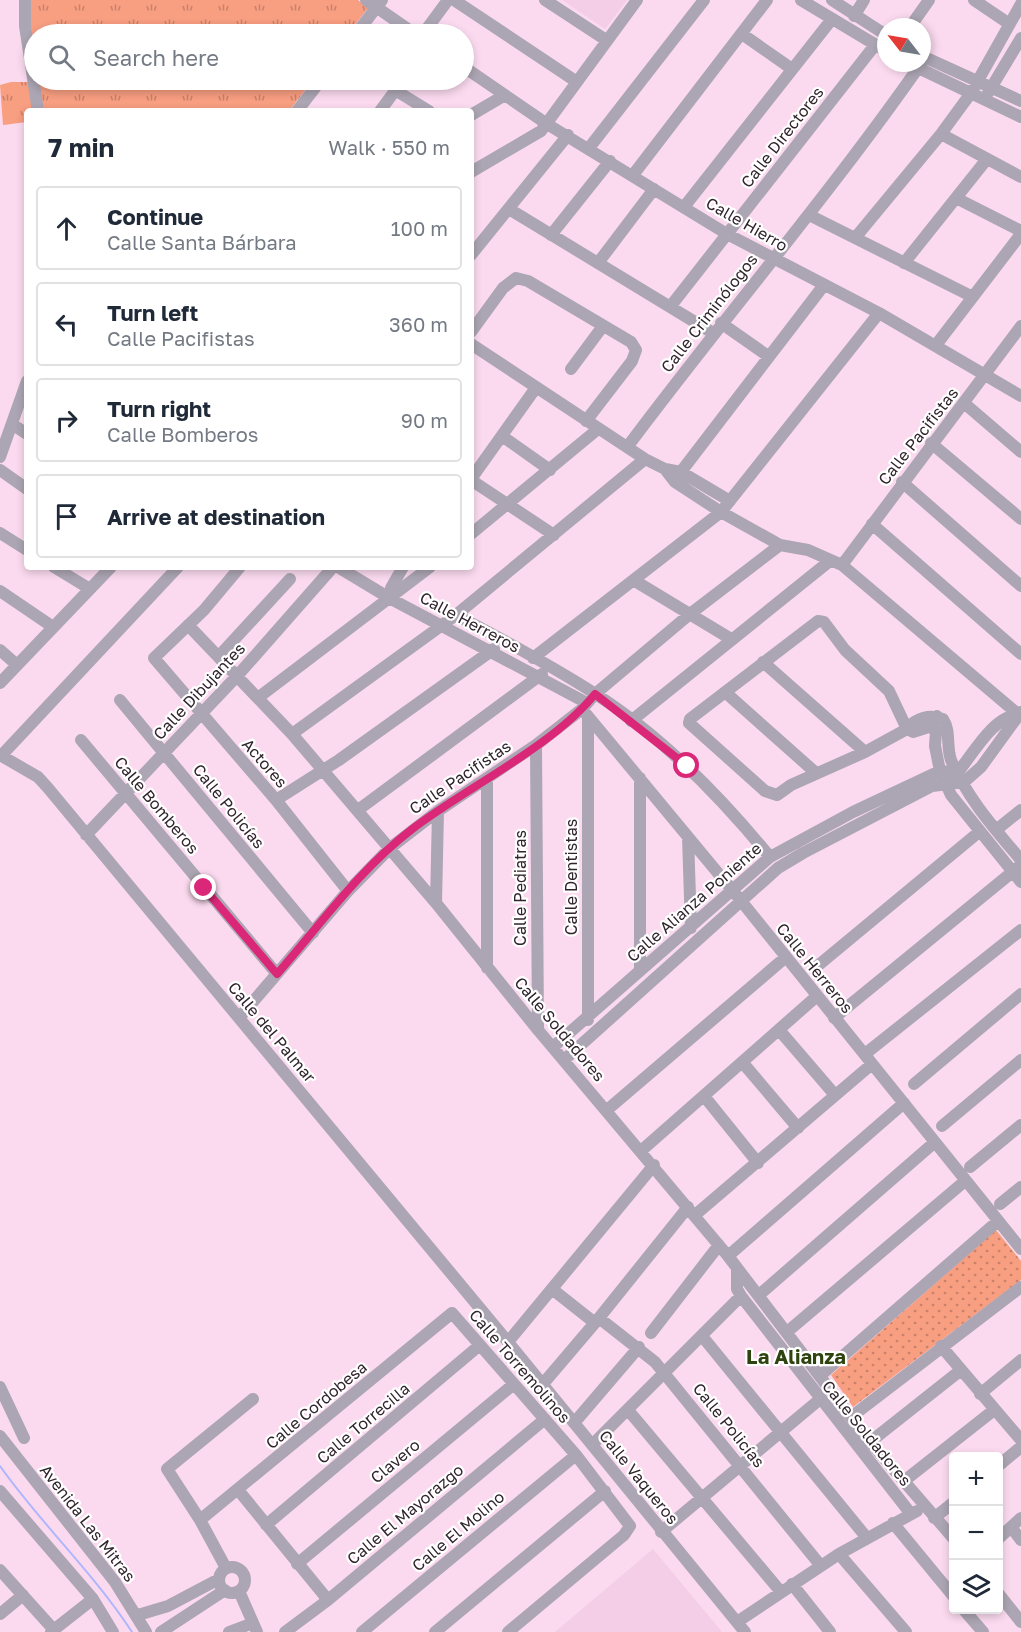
<!DOCTYPE html>
<meta charset="utf-8">
<style>
:root{--surface:#fff;--page:#f2f2f3;--text:#1f2937;--muted:#747a83;--line:#e0e1e3}
body{margin:0;font-family:"Golos Text",sans-serif;background:var(--page);color:var(--text)}
.controls{position:absolute;right:18px;bottom:18px;display:grid;overflow:hidden;border-radius:6px;box-shadow:0 3px 9px #0003}
.controls button{width:54px;height:54px;display:grid;place-items:center;padding:0;border:0;border-bottom:2px solid var(--line);background:var(--surface);color:var(--text);font:30px sans-serif}
.compass{position:absolute;left:877px;top:18px;width:54px;height:54px;border-radius:50%;background:var(--surface);box-shadow:0 3px 9px #0003;rotate:301deg}
.stop{position:absolute;width:18px;height:18px;margin:-14px;border:4px solid #db2777;border-radius:50%;background:#fff}
.stop.end{background:#db2777;border-color:#fff;box-shadow:0 2px 6px #0008}
.list{margin:0;padding:0;list-style:none}
h2{display:flex;justify-content:space-between;align-items:center;height:78px;margin:0;padding:0 24px;font-size:26px}
h2 small{font-size:20px;font-weight:400;color:var(--muted)}
.list li{display:grid;grid-template-columns:39px 1fr auto;gap:18px;align-items:center;box-sizing:border-box;height:84px;margin:0 12px 12px;padding:0 12px;border:2px solid var(--line);border-radius:6px}
.list b{display:block;font-size:22px;white-space:nowrap}
.list p{margin:0;font-size:20px;white-space:nowrap;color:var(--muted)}
.list em{font-size:20px;font-style:normal;color:var(--muted)}
.icon{flex:none;width:33px;height:33px;fill:none;stroke:currentColor;stroke-width:2;stroke-linecap:round;stroke-linejoin:round}
.map{position:relative;flex:none;width:1021px;height:1632px;overflow:hidden}
.search{position:absolute;background:var(--surface);box-shadow:0 3px 9px #0003;left:24px;top:24px;width:450px;height:66px;display:flex;align-items:center;gap:15px;box-sizing:border-box;padding:0 21px;border-radius:33px;color:var(--muted);font-size:22px}
.panel{position:absolute;background:var(--surface);box-shadow:0 3px 9px #0003;left:24px;top:108px;width:450px;height:462px;border-radius:6px}
.map>svg:first-child{display:block}
.built{fill:#f4cde7}
.grass{fill:url(#grass-tufts)}
.park{fill:url(#park-dots)}
.lines{fill:none;stroke-linecap:round;stroke-linejoin:round}
.stream{stroke:#afb7fc;stroke-width:2}
.minor{stroke:#aca5b3;stroke-width:12}
.route{stroke:#db2777;stroke-width:8}
.labels{text-anchor:middle;stroke-width:4.5;stroke-linejoin:round;paint-order:stroke}
.street-label{font-size:16px;fill:#31242d;stroke:#fff}
.quarter-label{font-size:20px;font-weight:bold;fill:#2e430e;stroke:#fff}
</style>
<div class="map">
<svg width="1021" height="1632" viewBox="0 0 1021 1632">
<defs>
<pattern id="grass-tufts" width="24" height="20" patternUnits="userSpaceOnUse" patternTransform="scale(1.5)"><rect width="24" height="20" fill="#f89e81"/><path d="M3 7l-1-3M5 7V3M7 7l1-3M15 17l-1-3M17 17v-4M19 17l1-3" fill="none" stroke="#c9816a"/></pattern>
<pattern id="park-dots" width="8" height="8" patternUnits="userSpaceOnUse" patternTransform="scale(1.5)"><rect width="8" height="8" fill="#f89e81"/><path d="M2 2h.1M6 6h.1" fill="none" stroke="#c9816a" stroke-width="1.8" stroke-linecap="round"/></pattern>
</defs>
<rect width="100%" height="100%" fill="#fbdaef"/>
<path class="built" d="M562 0H627L605 29Z
M653 1549 722 1632H555Z"/>
<path class="grass" d="M31 0H358L368 8 348 34H34V44L30 21Z
M39 80H313L289 111H27V122L3 125 0 85 11 82H38Z"/>
<path class="park" d="M996 1230 1021 1261V1280L853 1407 831 1375Z"/>
<g class="lines">
<path class="stream" d="M0 1466C41 1524 93 1572 132 1632"/>
<path class="minor" d="M25 0V26L38 111
M366 0 415 34
M454 0 577 82
M545 0 606 40
M801 0 886 51
M832 0 886 35
M974 0 1008 23
M854 16 864 0
M910 27 929 0
M356 34 382 0
M423 34 448 0
M742 34 792 69
M922 56 1021 101
M908 63 1021 117
M464 67 547 124 727 234 879 313 1021 396
M395 90 429 111
M988 93 1021 38
M297 111 321 80
M380 111 403 80
M471 115 505 95
M941 134 1021 177
M589 148 704 0
M471 172 541 131 637 0
M633 175 767 0
M958 199 1021 231
M684 207 832 19
M509 209 713 333
M809 215 973 297
M551 235 610 161
M855 238 941 134 971 93 1021 4
M471 255 568 135
M598 263 654 189
M904 263 987 159
M670 307 875 45
M721 323 768 356
M471 332 503 288 516 278 528 281 631 342 636 350 632 361 586 421
M471 344 645 459 665 469 681 472 730 501
M936 345 1021 234
M571 369 603 326
M964 403 1021 452
M12 424 27 434
M502 436 550 470
M931 443 1021 519
M628 446C725 316 832 192 925 58
M0 457 27 381
M665 469 675 482 721 512 780 545 808 550 842 565 1019 715
M0 470 27 489
M677 477 824 285
M471 479 535 389
M471 480 554 535
M902 482 1021 586
M872 524 1021 654
M0 533 27 550
M471 534 598 429
M842 565 1021 326
M54 567 90 589
M240 567 204 610 154 658 276 800 348 891
M338 567 391 599 587 703
M635 581 731 639
M0 591 53 627
M391 599V588L403 567
M456 615C502 639 550 665 594 693 662 736 720 796 770 857
M188 625 292 734 436 903 538 1030 728 1256 870 1442 954 1539
M0 650 17 665
M219 656 290 579
M533 658 721 512 879 313
M763 662 865 752
M0 683 111 567
M725 692 816 773
M259 697 430 567
M120 700 313 933
M582 709 742 902 1021 1249
M937 716 932 726 936 731 935 746 940 771 951 795 1021 882
M631 721 831 560
M907 729 889 691 845 650 824 622 818 621 690 719 689 723 765 791 777 795 791 785 865 752 907 729C915 718 930 714 943 719 951 731 946 746 951 760 967 798 995 829 1021 860
M907 729 913 732 932 726
M292 734 456 615 645 459
M81 740 277 974
M536 745 538 1030
M0 755 38 777 48 788 508 1342 745 1632
M1 756 178 567
M640 778V971
M487 779V968
M964 782 981 767 1021 712
M276 800 339 760 494 649
M358 810 542 674
M996 830 1021 810
M86 835 238 675 333 567
M688 837 691 928
M436 903 438 811
M815 968 979 832
M239 1018 348 891 390 848 438 811 536 745 582 709 595 694 690 614 780 545
M834 1018 1021 865
M588 1020V717
M780 1031 835 1095
M553 1047 770 857 853 812 940 771 958 772C973 754 995 714 1019 715
M865 1054 1021 930
M564 1060 778 868 803 853 932 786 964 782
M743 1063 798 1128
M914 1084 1021 994
M704 1096 758 1163
M607 1110 786 957
M942 1126 1021 1060
M642 1150 817 996
M970 1167 1021 1125
M1000 1204 1021 1187
M695 1215 872 1064
M728 1256 904 1103
M737 1269V1289L741 1296 911 1514
M552 1289 595 1323
M759 1295 935 1142
M599 1318 655 1362 821 1566
M787 1332 965 1181
M651 1333 719 1245
M702 1336 867 1538
M508 1342 654 1165
M941 1346 1021 1440
M821 1375 998 1221
M542 1385 599 1318 688 1207
M0 1387 24 1438
M980 1394 1021 1360
M628 1410 781 1592
M851 1417 1021 1287
M574 1423 639 1347
M0 1436 115 1582 146 1632
M870 1442 961 1370
M592 1445 741 1296
M998 1466 1021 1447
M904 1481 994 1410
M0 1491 93 1599 113 1632
M239 1491 328 1600
M934 1518 954 1502
M200 1520 452 1313 576 1455 630 1526 624 1535 508 1632
M893 1523 954 1597
M266 1525 480 1345
M1011 1527 1021 1540
M661 1532 819 1400
M998 1539 1021 1518
M839 1554 906 1632
M297 1564 514 1384
M219 1580a13 13 0 1 1 26 0a13 13 0 1 1-26 0Z
M226 1568 200 1520 167 1469 253 1399
M0 1570 54 1630
M792 1584 830 1632
M239 1591 257 1632
M998 1593 1021 1622
M964 1610 983 1632
M0 1614 23 1595
M138 1615 168 1606 219 1579
M737 1622 839 1554 917 1511
M51 1632 93 1599
M161 1632 225 1590
M229 1632 253 1623
M285 1632 328 1600 545 1419
M362 1632 576 1455
M435 1632 605 1491"/>
</g>
<g class="lines">
<path class="route" d="M204 888 277 974C320 925 360 869 411 830 467 787 552 747 595 694L687 766"/>
</g>
<g class="labels">
<g class="street-label">
<text transform="translate(782 137) rotate(-52)" y="6">Calle Directores</text>
<text transform="translate(747 224) rotate(30)" y="6">Calle Hierro</text>
<text transform="translate(709 313) rotate(-52)" y="6">Calle Criminólogos</text>
<text transform="translate(918 436) rotate(-52)" y="6">Calle Pacifistas</text>
<text transform="translate(470 622) rotate(28)" y="6">Calle Herreros</text>
<text transform="translate(199 691) rotate(-47)" y="6">Calle Dibujantes</text>
<text transform="translate(265 763) rotate(49)" y="6">Actores</text>
<text transform="translate(460 777) rotate(-34)" y="6">Calle Pacifistas</text>
<text transform="translate(157 805) rotate(50)" y="6">Calle Bomberos</text>
<text transform="translate(229 806) rotate(51)" y="6">Calle Policías</text>
<text transform="translate(571 877) rotate(-90)" y="6">Calle Dentistas</text>
<text transform="translate(520 888) rotate(-90)" y="6">Calle Pediatras</text>
<text transform="translate(694 902) rotate(-41)" y="6">Calle Alianza Poniente</text>
<text transform="translate(815 968) rotate(51)" y="6">Calle Herreros</text>
<text transform="translate(560 1029) rotate(50)" y="6">Calle Soldadores</text>
<text transform="translate(272 1032) rotate(50)" y="6">Calle del Palmar</text>
<text transform="translate(520 1366) rotate(49)" y="6">Calle Torremolinos</text>
<text transform="translate(316 1405) rotate(-40)" y="6">Calle Cordobesa</text>
<text transform="translate(363 1423) rotate(-40)" y="6">Calle Torrecilla</text>
<text transform="translate(729 1425) rotate(51)" y="6">Calle Policías</text>
<text transform="translate(867 1433) rotate(51)" y="6">Calle Soldadores</text>
<text transform="translate(395 1461) rotate(-40)" y="6">Clavero</text>
<text transform="translate(639 1477) rotate(51)" y="6">Calle Vaqueros</text>
<text transform="translate(405 1514) rotate(-40)" y="6">Calle El Mayorazgo</text>
<text transform="translate(88 1523) rotate(52)" y="6">Avenida Las Mitras</text>
<text transform="translate(458 1531) rotate(-40)" y="6">Calle El Molino</text>
</g>
<g class="quarter-label">
<text x="796" y="1364">La Alianza</text>
</g>
</g>
</svg>
<div class="controls">
<button>+</button>
<button>−</button>
<button><svg class="icon" aria-label="layers" viewBox="0 0 24 24"><path d="M12 4l9 5-9 5-9-5zM3 14l9 5 9-5"/></svg></button>
</div>
<svg class="compass" viewBox="-18 -18 36 36"><path d="M0-13l5 13h-10z" fill="#e53935"/><path d="M0 13l5-13h-10z" fill="#747a83"/></svg>
<div class="stop" style="left:687px;top:766px"></div>
<div class="stop end" style="left:204px;top:888px"></div>
<div class="search"><svg class="icon" aria-label="search" viewBox="0 0 24 24"><circle cx="10" cy="10" r="6"/><path d="M15 15l6 6"/></svg>Search here</div>
<section class="panel">
<h2>7 min<small>Walk · 550 m</small></h2>
<ul class="list">
<li><svg class="icon" aria-label="ahead" viewBox="0 0 24 24"><path d="M12 20V5M6 11l6-6 6 6"/></svg><div><b>Continue</b><p>Calle Santa Bárbara</p></div><em>100 m</em></li>
<li><svg class="icon" aria-label="left" viewBox="0 0 24 24"><path d="M17 20v-9H6M10 6l-5 5 5 5"/></svg><div><b>Turn left</b><p>Calle Pacifistas</p></div><em>360 m</em></li>
<li><svg class="icon" aria-label="right" viewBox="0 0 24 24"><path d="M7 20v-9h11M14 6l5 5-5 5"/></svg><div><b>Turn right</b><p>Calle Bomberos</p></div><em>90 m</em></li>
<li><svg class="icon" aria-label="arrive" viewBox="0 0 24 24"><path d="M6 21V4h12l-3 4 3 4H6"/></svg><div><b>Arrive at destination</b></div></li>
</ul>
</section>
</div>
